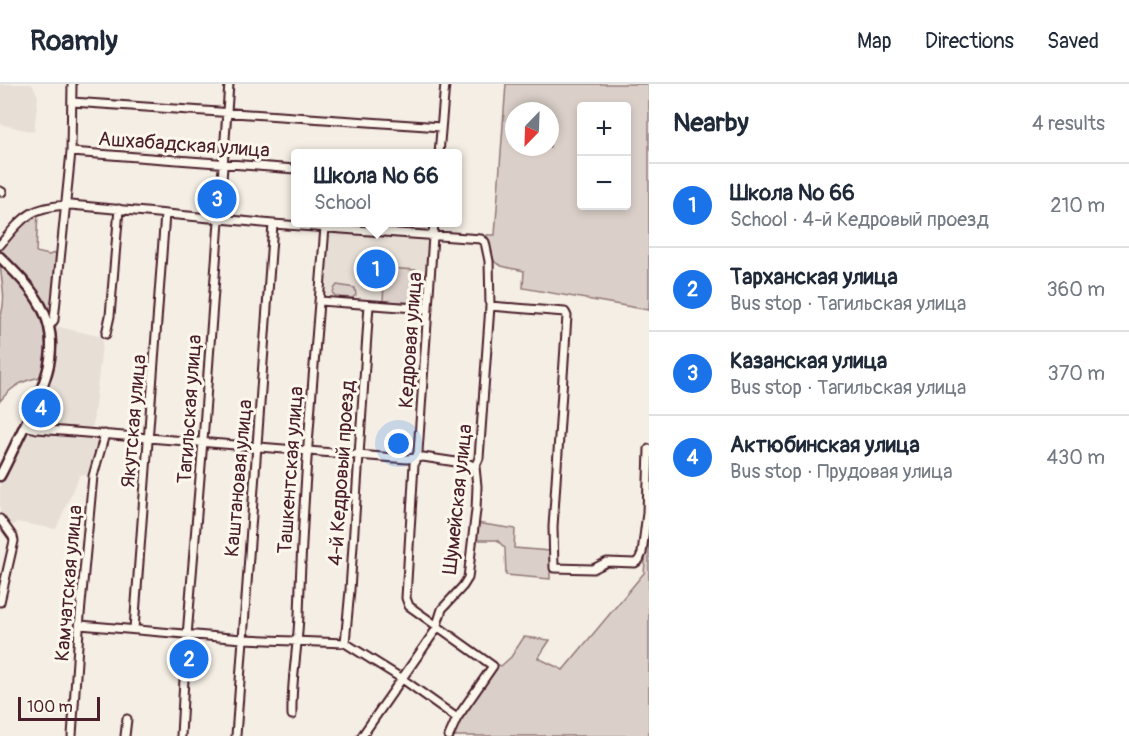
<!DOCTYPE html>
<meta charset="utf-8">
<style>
:root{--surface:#fff;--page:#f2f2f3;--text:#1f2937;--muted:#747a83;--line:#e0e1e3;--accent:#1a73e8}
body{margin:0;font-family:Pangolin,sans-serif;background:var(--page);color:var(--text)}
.controls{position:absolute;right:18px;top:18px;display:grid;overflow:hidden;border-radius:6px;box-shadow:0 3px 9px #0003}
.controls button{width:54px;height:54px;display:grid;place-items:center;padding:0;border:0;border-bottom:2px solid var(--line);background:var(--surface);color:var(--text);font:30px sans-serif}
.compass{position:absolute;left:505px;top:18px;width:54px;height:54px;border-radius:50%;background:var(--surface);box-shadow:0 3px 9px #0003;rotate:203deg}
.scale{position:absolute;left:18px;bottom:15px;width:82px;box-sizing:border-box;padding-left:6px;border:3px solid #4a1f2b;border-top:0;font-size:16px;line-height:21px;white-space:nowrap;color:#4a1f2b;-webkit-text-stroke:4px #fbf7ec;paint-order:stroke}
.you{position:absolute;left:399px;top:360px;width:21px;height:21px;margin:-15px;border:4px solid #fff;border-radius:50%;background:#1a73e8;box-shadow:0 0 0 9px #1a73e833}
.badge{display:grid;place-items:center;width:39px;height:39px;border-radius:50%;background:var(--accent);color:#fff;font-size:20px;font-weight:700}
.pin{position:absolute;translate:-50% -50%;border:3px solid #fff;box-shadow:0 2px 6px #0006}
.popup{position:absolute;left:291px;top:65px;width:171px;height:78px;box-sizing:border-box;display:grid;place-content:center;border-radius:6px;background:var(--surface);filter:drop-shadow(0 2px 4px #0005);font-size:20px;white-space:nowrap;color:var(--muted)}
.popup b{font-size:22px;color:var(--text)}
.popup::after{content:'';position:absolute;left:50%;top:100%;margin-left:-12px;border:12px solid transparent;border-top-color:var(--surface)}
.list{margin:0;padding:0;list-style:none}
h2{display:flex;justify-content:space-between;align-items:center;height:78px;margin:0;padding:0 24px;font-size:26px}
h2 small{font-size:20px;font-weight:400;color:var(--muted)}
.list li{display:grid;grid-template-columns:39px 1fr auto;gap:18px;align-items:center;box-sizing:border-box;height:84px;padding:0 24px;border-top:2px solid var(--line)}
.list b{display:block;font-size:22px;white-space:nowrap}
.list p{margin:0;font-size:20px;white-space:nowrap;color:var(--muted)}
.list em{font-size:20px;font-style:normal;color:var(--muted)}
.map{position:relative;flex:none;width:649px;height:652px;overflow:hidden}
header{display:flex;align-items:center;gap:36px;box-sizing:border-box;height:84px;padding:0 30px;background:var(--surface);border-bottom:2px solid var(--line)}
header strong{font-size:28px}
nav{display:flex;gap:33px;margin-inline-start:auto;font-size:21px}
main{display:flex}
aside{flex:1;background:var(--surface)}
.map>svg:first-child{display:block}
.built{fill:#e7dfd6}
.green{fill:#dbd0c9;stroke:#92787a;stroke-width:1.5;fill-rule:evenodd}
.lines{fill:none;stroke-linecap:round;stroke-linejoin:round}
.minor-casing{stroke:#4a1f2b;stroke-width:11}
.major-casing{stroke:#4a1f2b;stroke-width:13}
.minor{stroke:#fbf7ec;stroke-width:7}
.major{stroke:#fbf7ec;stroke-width:8}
.labels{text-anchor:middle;stroke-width:6;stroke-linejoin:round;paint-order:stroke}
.street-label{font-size:20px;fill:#4a1f2b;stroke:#fbf7ec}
</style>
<header>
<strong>Roamly</strong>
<nav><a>Map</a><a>Directions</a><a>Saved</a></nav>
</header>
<main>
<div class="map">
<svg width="649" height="652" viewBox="0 0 649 652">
<rect width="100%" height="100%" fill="#f4eee4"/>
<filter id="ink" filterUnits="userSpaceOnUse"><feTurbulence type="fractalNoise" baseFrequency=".0167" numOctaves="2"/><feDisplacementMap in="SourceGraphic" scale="12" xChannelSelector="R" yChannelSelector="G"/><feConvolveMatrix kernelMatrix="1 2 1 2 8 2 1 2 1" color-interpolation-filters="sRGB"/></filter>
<g filter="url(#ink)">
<path class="built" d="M0 0H32L38 12 34 48 0 40Z
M330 146 426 153 430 160 425 221 423 222 326 215 323 211 327 151Z
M55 242 103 253 92 347 37 342 33 339V335L47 307 52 289 55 271Z
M32 348 98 353 102 356 91 392 80 390 56 445 16 438 14 441H5L0 431V399L21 354 25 350Z"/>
<path class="green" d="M506 0H649V226L523 204 524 187C492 180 493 184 487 151H495ZM582 22H626V122H582ZM514 27H550V63H514Z
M38 128 36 168 49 171 60 167 51 238 30 200 1 168 0 165 24 136Z
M0 175C23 200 46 224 49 259 50 270 47 282 45 292 24 296 14 300 0 317V235C8 209 0 199 0 175Z
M385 184 417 186 415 219 383 217Z
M337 201 355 204 356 211 352 214 337 213 333 210 334 205Z
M649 434V652H447L496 580 501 582 511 573 524 553 550 556 538 574 563 586 644 489Z
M476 439 515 445 514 464 550 467V495L506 491 505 464 497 456H474Z"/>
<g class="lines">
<defs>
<path id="minor" d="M72 18 441 43
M71 68 295 85
M439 70 445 0
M0 107 2 108
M434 138 418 368 414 380 406 514 409 522 493 582 457 634 449 652
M0 161C24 132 31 122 71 121L273 140 481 155 485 158 489 177 490 222 479 374 475 383 477 402 476 426 468 494 463 502 442 525 435 547 362 652
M320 217 428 225
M490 222 565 228 567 232 553 443 554 484 593 485 607 478 635 479 639 476 642 469 647 429 649 365
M49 243 54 236 71 68 72 0
M106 250 110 232 119 125
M25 342 37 345 407 375 423 373 469 380 475 383
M0 435 13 453 14 457 0 518
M80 541 242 555 345 559 401 594 457 634
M134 545 165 130
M345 559 350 506 369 221
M292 631C291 597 298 564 299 531 303 401 315 272 325 143
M72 652 80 531 93 392 105 350
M125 652 127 635
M181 652 185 576 203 357 229 0
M236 652 273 140"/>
<path id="major" d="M0 173C15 188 31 203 41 222 63 262 45 301 26 339 17 357 9 375 0 392"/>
</defs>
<use href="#minor" class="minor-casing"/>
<use href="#major" class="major-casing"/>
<use href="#minor" class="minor"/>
<use href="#major" class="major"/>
</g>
</g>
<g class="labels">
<g class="street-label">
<text transform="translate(184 60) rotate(4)" y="7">Ашхабадская улица</text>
<text transform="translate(410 256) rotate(-86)" y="7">Кедровая улица</text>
<text transform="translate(189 325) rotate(-86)" y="7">Тагильская улица</text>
<text transform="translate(133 337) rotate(-85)" y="7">Якутская улица</text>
<text transform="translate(290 386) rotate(-86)" y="7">Ташкентская улица</text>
<text transform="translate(341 389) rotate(-86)" y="7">4-й Кедровый проезд</text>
<text transform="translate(238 394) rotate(-85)" y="7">Каштановая улица</text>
<text transform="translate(457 415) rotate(-84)" y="7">Шумейская улица</text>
<text transform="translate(68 499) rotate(-85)" y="7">Камчатская улица</text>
</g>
</g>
</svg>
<div class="controls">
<button>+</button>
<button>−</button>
</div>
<svg class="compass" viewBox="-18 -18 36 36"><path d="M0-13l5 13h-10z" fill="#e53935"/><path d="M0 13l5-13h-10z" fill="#747a83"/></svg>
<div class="scale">100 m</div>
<div class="you"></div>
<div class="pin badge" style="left:376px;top:185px">1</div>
<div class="popup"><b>Школа № 66</b>School</div>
<div class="pin badge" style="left:189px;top:575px">2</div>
<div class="pin badge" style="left:217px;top:115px">3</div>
<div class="pin badge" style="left:41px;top:324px">4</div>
</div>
<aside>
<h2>Nearby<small>4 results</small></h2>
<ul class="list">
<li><span class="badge">1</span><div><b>Школа № 66</b><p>School · 4-й Кедровый проезд</p></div><em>210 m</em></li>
<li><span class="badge">2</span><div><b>Тарханская улица</b><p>Bus stop · Тагильская улица</p></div><em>360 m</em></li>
<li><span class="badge">3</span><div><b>Казанская улица</b><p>Bus stop · Тагильская улица</p></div><em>370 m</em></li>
<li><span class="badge">4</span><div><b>Актюбинская улица</b><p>Bus stop · Прудовая улица</p></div><em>430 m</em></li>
</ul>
</aside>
</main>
